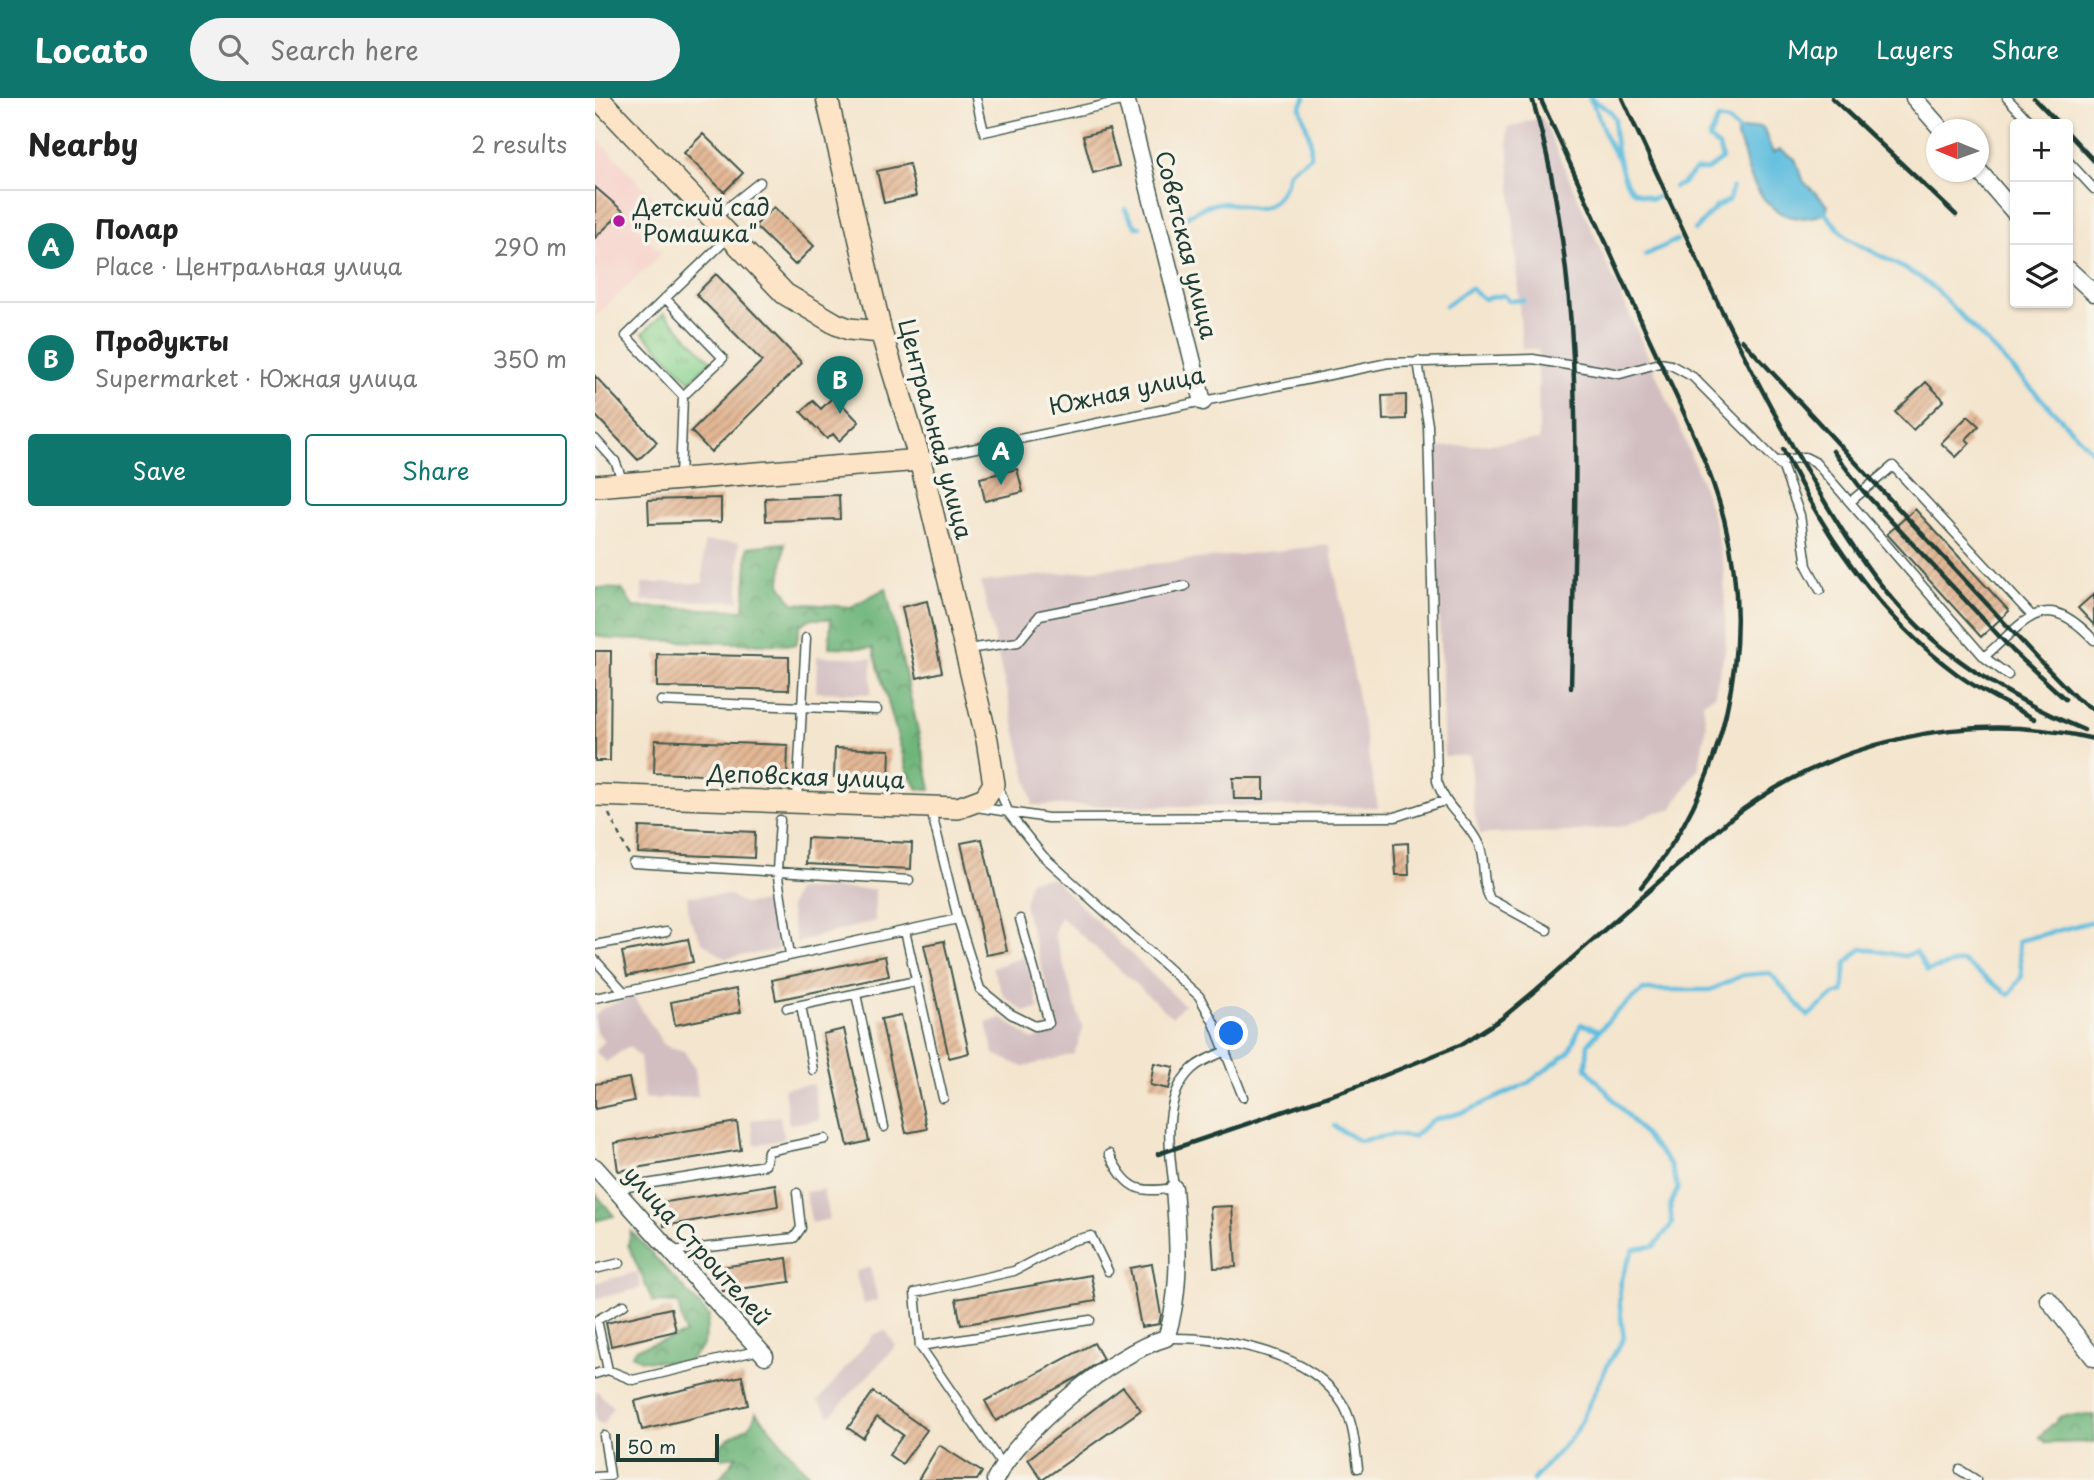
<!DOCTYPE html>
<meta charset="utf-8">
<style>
:root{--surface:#fff;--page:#f2f2f2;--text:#222;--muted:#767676;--line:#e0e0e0;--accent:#0f766e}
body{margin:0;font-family:"Playpen Sans",sans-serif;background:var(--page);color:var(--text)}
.controls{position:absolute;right:21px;top:21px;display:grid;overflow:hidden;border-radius:7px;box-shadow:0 2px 5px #0004}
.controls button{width:63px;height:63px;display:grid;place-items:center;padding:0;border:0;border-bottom:2px solid var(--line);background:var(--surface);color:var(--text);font:35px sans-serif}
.compass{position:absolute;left:1331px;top:21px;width:63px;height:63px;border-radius:50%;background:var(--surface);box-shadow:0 2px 5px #0004;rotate:271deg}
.scale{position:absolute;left:21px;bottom:18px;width:103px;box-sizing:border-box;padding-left:7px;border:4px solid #1f3d34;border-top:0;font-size:19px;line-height:24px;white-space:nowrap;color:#1f3d34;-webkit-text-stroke:5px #f7f3e8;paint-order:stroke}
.you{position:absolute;left:637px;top:936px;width:24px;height:24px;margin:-18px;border:5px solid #fff;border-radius:50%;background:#1a73e8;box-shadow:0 0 0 10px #1a73e833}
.badge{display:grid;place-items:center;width:46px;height:46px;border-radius:50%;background:var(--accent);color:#fff;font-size:23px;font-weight:700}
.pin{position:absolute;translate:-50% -58px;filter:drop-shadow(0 2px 4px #0008)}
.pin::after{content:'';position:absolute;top:37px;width:24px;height:21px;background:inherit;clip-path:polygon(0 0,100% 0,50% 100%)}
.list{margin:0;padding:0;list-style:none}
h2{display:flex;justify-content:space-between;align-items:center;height:91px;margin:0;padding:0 28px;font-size:30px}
h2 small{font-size:23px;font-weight:400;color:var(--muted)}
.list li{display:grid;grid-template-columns:46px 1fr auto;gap:21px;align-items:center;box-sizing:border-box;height:112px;padding:0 28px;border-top:2px solid var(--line)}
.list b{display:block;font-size:26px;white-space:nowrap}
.list p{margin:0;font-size:23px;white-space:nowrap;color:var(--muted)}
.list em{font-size:23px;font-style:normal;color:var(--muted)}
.actions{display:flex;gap:14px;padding:21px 28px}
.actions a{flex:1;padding:16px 0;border:2px solid var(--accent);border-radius:7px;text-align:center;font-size:24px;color:var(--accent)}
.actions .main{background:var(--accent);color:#fff}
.icon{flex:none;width:38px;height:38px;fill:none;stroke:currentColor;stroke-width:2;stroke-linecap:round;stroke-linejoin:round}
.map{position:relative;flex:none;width:1499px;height:1382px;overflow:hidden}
header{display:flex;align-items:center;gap:42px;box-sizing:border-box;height:98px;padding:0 35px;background:var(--accent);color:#fff}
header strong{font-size:33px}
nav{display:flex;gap:38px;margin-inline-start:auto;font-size:24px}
.search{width:490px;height:63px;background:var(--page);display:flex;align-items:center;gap:18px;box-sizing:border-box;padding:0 24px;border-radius:38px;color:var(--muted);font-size:26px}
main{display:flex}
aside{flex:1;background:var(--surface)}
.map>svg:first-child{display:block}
.built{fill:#f7d0c9}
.industrial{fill:#d2bec1}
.forest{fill:url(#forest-crowns);stroke:#467957;stroke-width:2}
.park{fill:url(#park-tufts);stroke:#548862;stroke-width:2}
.water{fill:#61bedf;stroke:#407e8a;stroke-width:2}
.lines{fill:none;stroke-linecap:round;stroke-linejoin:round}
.stream{stroke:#61bedf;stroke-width:4.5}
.building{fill:url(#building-hatch)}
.lane-casing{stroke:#3f564b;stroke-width:11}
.street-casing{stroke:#3f564b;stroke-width:19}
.secondary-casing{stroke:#3f564b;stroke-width:24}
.path{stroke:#3f564b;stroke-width:2.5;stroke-dasharray:5 5;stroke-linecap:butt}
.lane{stroke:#fff;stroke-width:8}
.street{stroke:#fff;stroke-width:16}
.secondary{stroke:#fee4c6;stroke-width:21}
.rail{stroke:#1f3d34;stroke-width:4.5}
.poi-dot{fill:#b5179e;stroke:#f7f3e8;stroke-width:2.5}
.labels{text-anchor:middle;stroke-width:7;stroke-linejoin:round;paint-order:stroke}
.poi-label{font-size:23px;fill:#1f3d34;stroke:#f7f3e8;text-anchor:start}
.street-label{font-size:23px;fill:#1f3d34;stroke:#f7f3e8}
</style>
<header>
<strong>Locato</strong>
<div class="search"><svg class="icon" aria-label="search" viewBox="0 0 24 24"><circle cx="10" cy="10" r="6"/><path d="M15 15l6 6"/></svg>Search here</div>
<nav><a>Map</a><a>Layers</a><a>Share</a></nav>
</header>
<main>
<aside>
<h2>Nearby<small>2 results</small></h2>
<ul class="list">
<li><span class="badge">A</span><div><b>Полар</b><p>Place · Центральная улица</p></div><em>290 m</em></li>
<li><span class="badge">B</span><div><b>Продукты</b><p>Supermarket · Южная улица</p></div><em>350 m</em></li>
</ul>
<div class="actions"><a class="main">Save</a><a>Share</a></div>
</aside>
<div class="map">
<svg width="1499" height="1382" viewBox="0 0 1499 1382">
<defs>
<pattern id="forest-crowns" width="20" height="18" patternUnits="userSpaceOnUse" patternTransform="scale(1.75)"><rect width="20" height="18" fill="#6eb57a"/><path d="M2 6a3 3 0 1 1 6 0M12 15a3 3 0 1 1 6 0" fill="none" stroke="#5a9465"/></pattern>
<pattern id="park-tufts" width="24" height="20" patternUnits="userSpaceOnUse" patternTransform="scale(1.75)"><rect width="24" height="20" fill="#88d390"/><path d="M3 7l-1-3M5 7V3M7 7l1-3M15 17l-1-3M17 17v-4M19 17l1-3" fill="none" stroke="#6fac76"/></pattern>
<pattern id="building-hatch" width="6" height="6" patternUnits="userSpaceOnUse" patternTransform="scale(1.75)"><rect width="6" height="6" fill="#e4b896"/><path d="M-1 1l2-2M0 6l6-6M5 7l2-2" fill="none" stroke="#b8977b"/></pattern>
</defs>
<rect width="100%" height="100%" fill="#f7f3e8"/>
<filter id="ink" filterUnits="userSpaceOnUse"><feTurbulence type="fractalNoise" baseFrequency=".0143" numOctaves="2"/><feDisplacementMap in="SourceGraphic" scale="14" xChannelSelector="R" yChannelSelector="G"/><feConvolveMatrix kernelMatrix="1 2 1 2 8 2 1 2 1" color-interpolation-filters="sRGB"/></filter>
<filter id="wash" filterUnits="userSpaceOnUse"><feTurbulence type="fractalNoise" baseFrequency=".00686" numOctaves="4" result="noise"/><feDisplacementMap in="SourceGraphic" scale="28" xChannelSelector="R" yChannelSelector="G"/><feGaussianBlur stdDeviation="1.57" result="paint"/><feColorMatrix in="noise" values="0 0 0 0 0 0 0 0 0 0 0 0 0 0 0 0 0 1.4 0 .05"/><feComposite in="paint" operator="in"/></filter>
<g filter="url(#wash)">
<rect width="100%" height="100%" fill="#f4e5ce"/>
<path class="built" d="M0 38 58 99 47 109 55 117 42 129 67 155 0 219Z"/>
<path class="industrial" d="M947 19 1087 335 1105 380 1120 426 1129 471 1131 548 1119 598 1108 604 1111 628 1104 669 1076 712 1061 714 1030 728 975 734 885 736 878 711 875 658H849L838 350 944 342 943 251H927L912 30Z
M109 444H144V503H47V485H108Z
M735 447 783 709 438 707 386 484Z
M222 558 277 560 276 596 221 594Z
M457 780 589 907 577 919 465 818 459 835 488 932 479 956 428 969 399 956 391 925 407 920 438 942 464 931 429 807 435 782Z
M201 791H280V823L201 844 194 810Z
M135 797 148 806 173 804 183 852 130 860 107 844 94 819 92 798Z
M430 858 444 911 429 914 409 898 397 870Z
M38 898 69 947 89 953 100 971 103 999 49 1001 45 959 34 948 11 964 0 953 9 943 0 931V918L6 911Z
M218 986 224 1022 194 1026 189 990Z
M185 1018 189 1041 160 1047 156 1022Z
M228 1091 234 1121 217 1125 210 1094Z
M275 1169 283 1202 269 1206 260 1174Z
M42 1174 46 1190 0 1201V1185Z
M291 1233 301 1248 235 1318 223 1303 279 1236Z
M1 1292 18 1309 8 1327 0 1322Z"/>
<path class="forest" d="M190 445 185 486 198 505 256 509 291 490 336 691H323L312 672 278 550 234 549 236 521H215L205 527 201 547 16 541 0 537V490L27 491 38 509 149 512 153 449Z
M0 1095 19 1118 0 1123Z
M36 1133 114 1218 108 1248 91 1265 46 1262 37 1256 43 1250 90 1236 83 1205 58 1204 33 1147Z
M161 1314 218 1382H123L142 1358 127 1360 123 1352C134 1331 155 1339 161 1314Z
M1499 1317V1344L1452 1345 1444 1339 1466 1318Z"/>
<path class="park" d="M69 215 116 263 95 283 48 235Z"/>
<path class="water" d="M1162 29 1168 30 1178 55 1185 51 1200 61 1209 84 1233 107 1231 115C1193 129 1170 112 1154 75 1149 63 1150 50 1142 40V33Z"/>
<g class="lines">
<path class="stream" d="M995 0 1015 13 1020 21C1017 36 1025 79 1036 91 1041 96 1050 97 1056 101L1062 99
M995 1C1007 20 1008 43 1024 61
M1079 89 1087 86 1100 72H1112L1127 61 1124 49 1114 41 1123 21 1133 23 1146 35
M530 111 541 129H545
M1228 113 1252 140 1323 178 1340 191 1499 355
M584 121C595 118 604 110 615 107 631 102 643 108 658 110 677 113 692 89 694 74L716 58 715 40 705 9 710 0
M1100 132 1121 109 1134 102 1137 90
M1050 157 1082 142
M850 208 875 190 889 201 909 197 915 203 929 202
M739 1028 764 1043 797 1037 818 1039 836 1023 872 1013 933 985 974 954 986 926 1004 932
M938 1382 981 1334 1013 1266 1029 1240C1023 1201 1020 1187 1039 1151L1059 1148 1077 1126 1075 1108 1083 1090 1075 1066 991 970 993 946 1018 917 1048 892H1115L1148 877 1175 875 1213 918 1239 897 1248 894 1251 865 1267 850 1309 858 1321 854 1332 873 1367 863 1414 897 1427 878 1423 843 1499 823"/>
</g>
<g id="blocks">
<path class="building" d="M514 31 524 68 498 75 488 38Z
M108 36 148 75 129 94 89 55Z
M314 66 321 98 289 105 282 73Z
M0 89 28 113 0 140Z
M179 109 219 148 200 167 160 128Z
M121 176 207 265 116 354 96 333 167 263 101 196Z
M0 278 62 344 43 362 0 317Z
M1331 284 1349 302 1318 332 1300 314Z
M811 297V321L788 322 787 298Z
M239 298 264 324 244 343 238 336 232 341 206 314 218 303 226 311Z
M1373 318 1384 328 1371 341 1375 345 1361 359 1346 345Z
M422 371 428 394 390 403 385 380Z
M244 397 245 421 171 423 170 400Z
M126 400V424L54 426 53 402Z
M1320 411 1414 513 1386 539 1292 436Z
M1499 496V527L1483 510Z
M332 503 347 574 322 580 307 509Z
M0 553H16L15 663H0Z
M62 556 194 559V592L62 589Z
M60 642 193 647 192 680 59 675Z
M240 650 295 652 294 681 239 679Z
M638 680H669V701H639Z
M44 729 160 734 159 760 43 755Z
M212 740 317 745 316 771 211 766Z
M387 741 412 853 391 857 366 745Z
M813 745 814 777H801L799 746Z
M93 841 98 864 32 878 27 854Z
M349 843 374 955 354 960 329 847Z
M290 858 294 878 181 902 177 882Z
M141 891 146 914 80 927 76 904Z
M306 917 332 1031 311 1035 286 921Z
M249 931 274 1043 253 1048 228 936Z
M559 965 579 969 574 991 555 987Z
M34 980 39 1003 0 1011V986Z
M142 1024 146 1052 23 1073 19 1045Z
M180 1086 183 1108 69 1128 65 1105Z
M637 1108 641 1169 619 1170 615 1109Z
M192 1160 195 1184 128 1193 125 1169Z
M557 1166 566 1217 564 1226 546 1229 535 1170Z
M496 1177 501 1203 366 1227 361 1201Z
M76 1210 81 1233 16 1248 11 1225Z
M499 1245 508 1261 481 1280 401 1323 390 1303Z
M147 1278 153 1307 47 1332 40 1303Z
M528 1289 546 1312 447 1382 433 1361Z
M278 1294 332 1332 307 1366 294 1357 308 1337 282 1319 268 1340 253 1330Z
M344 1347 387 1374 382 1382H323Z"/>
</g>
</g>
<g filter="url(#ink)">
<use href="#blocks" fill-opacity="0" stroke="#3f564b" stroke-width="2"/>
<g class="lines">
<defs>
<path id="lane" d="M381 0 389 34 531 2
M1412 0 1437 26
M1473 63 1499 91
M121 119 165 84
M70 200 128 260 88 298
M823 263 833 327 842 683C852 714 871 719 884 747 891 764 886 784 895 801L952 832
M0 341 20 363 28 384
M328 361 793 265 938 261 1025 276 1065 265 1076 267 1098 279 1188 370 1205 417 1212 468 1225 492
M1183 363 1210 359 1220 364 1389 559 1413 577
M85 380 88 298 31 238 134 139
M1255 404 1298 368 1437 518
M211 540 207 609 282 612
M372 551 423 544 445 517 590 488
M1389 559C1433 521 1449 489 1499 542
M66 603 207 609 202 703
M403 688 414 716 448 758 604 898 619 925 648 999
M381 709 453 720 800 719 849 703
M185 722 182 773 195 857
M38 765 314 782
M363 821 385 891 416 916 440 928 454 925 425 821
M310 833 348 1000
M0 847 71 834
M0 862 29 894 363 821 336 712
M261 896 289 1029
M0 900 29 894
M206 907 218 972
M192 910 321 883
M514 1056C532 1090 540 1096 579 1090 574 1053 566 1000 597 971 607 962 619 958 631 953
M20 1091 170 1067 173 1053 230 1041
M76 1153 199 1140 206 1130 202 1095
M0 1171 25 1165
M571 1240C628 1239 717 1253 749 1308 759 1327 760 1349 763 1370
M325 1248 495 1222
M13 1272 2 1222 29 1207
M0 1276 13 1272 38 1282 165 1252
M407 1367 325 1248 320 1195 419 1173 476 1143 496 1138 513 1173
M1365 1372 1381 1382
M0 1379 15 1378 9 1338"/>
<path id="street" d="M531 0 608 304
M1319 0 1347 32
M1384 73 1420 115
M1473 171 1499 195
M0 1069 170 1258
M1453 1201 1499 1260
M400 1382C424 1333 518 1255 571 1240 587 1193 583 1139 579 1090"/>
<path id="secondary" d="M3 0 190 196 241 226 254 231 286 234
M0 388 325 362
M0 697 363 710 390 700 399 686 392 642 325 362 286 234 232 0"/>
</defs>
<use href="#lane" class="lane-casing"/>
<use href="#street" class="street-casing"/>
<use href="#secondary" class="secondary-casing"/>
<path class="path" d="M14 716 34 757"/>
<use href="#lane" class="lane"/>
<use href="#street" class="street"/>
<use href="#secondary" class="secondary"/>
<path class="rail" d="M937 0C994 191 980 394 976 590
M945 0C981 79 1017 157 1052 236 1080 297 1112 357 1129 421 1162 549 1129 688 1046 789
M1027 0C1085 125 1141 251 1210 370 1242 426 1277 484 1324 529 1371 573 1430 607 1489 632
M1237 0 1361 117
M1439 0 1464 26
M1473 35 1499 63
M1147 242 1444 562 1481 600 1499 612
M1188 351C1228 436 1286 520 1362 576 1386 594 1414 607 1440 621
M1238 353 1268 393 1418 553 1470 601
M563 1056 763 988 867 946 906 921 941 892 1135 721C1238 642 1371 611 1499 641"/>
</g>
</g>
<circle class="poi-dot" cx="24" cy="123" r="7"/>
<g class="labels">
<g class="poi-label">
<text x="38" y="118">Детский сад<tspan x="38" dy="26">"Ромашка"</tspan></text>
</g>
<g class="street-label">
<text transform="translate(591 147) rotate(76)" y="8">Советская улица</text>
<text transform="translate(532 293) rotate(-12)" y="8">Южная улица</text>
<text transform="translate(340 331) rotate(75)" y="8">Центральная улица</text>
<text transform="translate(211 679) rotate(2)" y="8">Деповская улица</text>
<text transform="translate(102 1148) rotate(48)" y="8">улица Строителей</text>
</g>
</g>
</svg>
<div class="controls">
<button>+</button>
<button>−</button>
<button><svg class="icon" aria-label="layers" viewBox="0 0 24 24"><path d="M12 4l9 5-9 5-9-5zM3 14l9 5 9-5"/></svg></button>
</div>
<svg class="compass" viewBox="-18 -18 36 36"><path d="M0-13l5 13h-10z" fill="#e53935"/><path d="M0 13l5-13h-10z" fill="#767676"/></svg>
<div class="scale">50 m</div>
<div class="you"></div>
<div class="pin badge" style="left:406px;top:387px">A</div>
<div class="pin badge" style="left:245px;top:316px">B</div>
</div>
</main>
